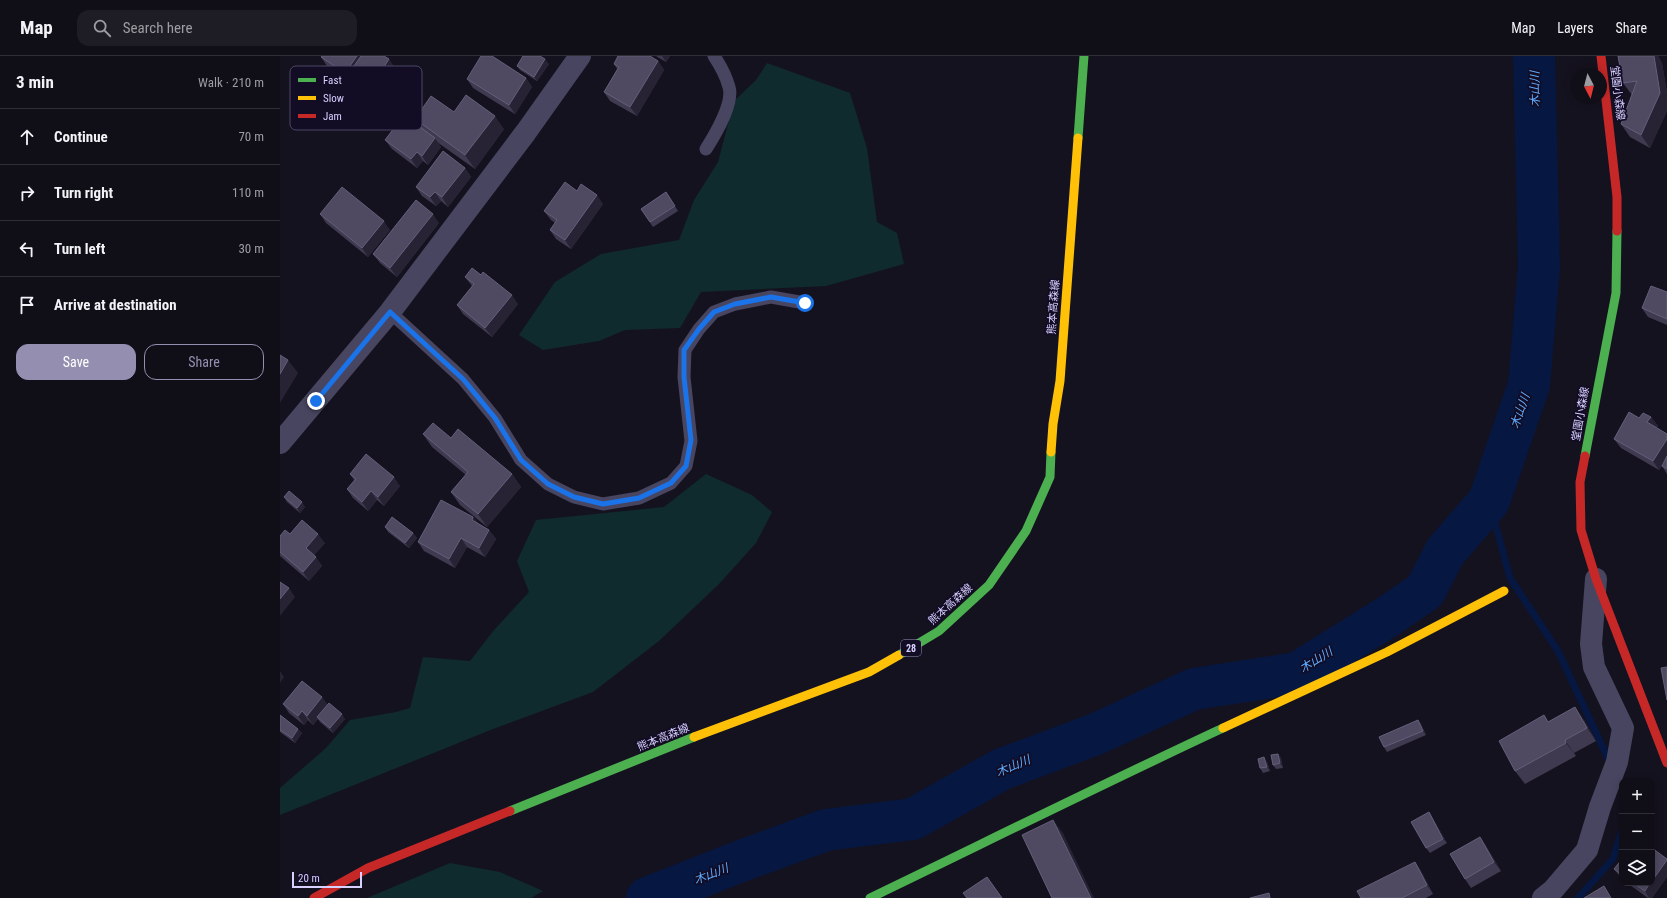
<!DOCTYPE html>
<meta charset="utf-8">
<style>
:root{--surface:#100e17;--page:#1e1c24;--text:#f1f3f6;--muted:#9c9ca1;--line:#302e36;--accent:#948eb1}
body{margin:0;font-family:"Roboto Condensed","Noto Sans JP",sans-serif;background:var(--page);color:var(--text)}
.controls{position:absolute;right:12px;bottom:12px;display:grid;overflow:hidden;border-radius:8px;box-shadow:0 2px 10px #0003}
.controls button{width:36px;height:36px;display:grid;place-items:center;padding:0;border:0;border-bottom:1px solid var(--line);background:var(--surface);color:var(--text);font:20px sans-serif}
.compass{position:absolute;left:1291px;top:12px;width:36px;height:36px;border-radius:50%;background:var(--surface);box-shadow:0 2px 10px #0003;rotate:173deg}
.scale{position:absolute;left:12px;bottom:10px;width:70px;box-sizing:border-box;padding-left:4px;border:2px solid #d8d0ff;border-top:0;font-size:11px;line-height:14px;white-space:nowrap;color:#d8d0ff;-webkit-text-stroke:3px #120c25;paint-order:stroke}
.stop{position:absolute;width:12px;height:12px;margin:-9px;border:3px solid #1a73e8;border-radius:50%;background:#fff}
.stop.end{background:#1a73e8;border-color:#fff;box-shadow:0 1px 4px #0008}
.list{margin:0;padding:0;list-style:none}
h2{display:flex;justify-content:space-between;align-items:center;height:52px;margin:0;padding:0 16px;font-size:17px}
h2 small{font-size:13px;font-weight:400;color:var(--muted)}
.list li{display:grid;grid-template-columns:26px 1fr auto;gap:12px;align-items:center;box-sizing:border-box;height:56px;padding:0 16px;border-top:1px solid var(--line)}
.list b{display:block;font-size:15px;white-space:nowrap}
.list em{font-size:13px;font-style:normal;color:var(--muted)}
.actions{display:flex;gap:8px;padding:12px 16px}
.actions a{flex:1;padding:9px 0;border:1px solid var(--accent);border-radius:12px;text-align:center;font-size:14px;color:var(--accent)}
.actions .main{background:var(--accent);color:#fff}
.icon{flex:none;width:22px;height:22px;fill:none;stroke:currentColor;stroke-width:2;stroke-linecap:round;stroke-linejoin:round}
.map{position:relative;flex:none;width:1387px;height:842px;overflow:hidden}
header{display:flex;align-items:center;gap:24px;box-sizing:border-box;height:56px;padding:0 20px;background:var(--surface);border-bottom:1px solid var(--line)}
header strong{font-size:19px}
nav{display:flex;gap:22px;margin-inline-start:auto;font-size:14px}
.search{width:280px;height:36px;background:var(--page);display:flex;align-items:center;gap:10px;box-sizing:border-box;padding:0 14px;border-radius:12px;color:var(--muted);font-size:15px}
main{display:flex}
aside{flex:1;background:var(--surface)}
.map>svg:first-child{display:block}
.green{fill:#0f2b2d}
.lines{fill:none;stroke-linecap:round;stroke-linejoin:round}
.stream{stroke:#061842;stroke-width:7}
.river{stroke:#061842;stroke-width:42}
.lane{stroke:#484561;stroke-width:13}
.street{stroke:#484561;stroke-width:22}
.fast{stroke:#4caf50;stroke-width:9}
.slow{stroke:#ffc107;stroke-width:9}
.jam{stroke:#c62828;stroke-width:9}
.wall{fill:#3f3a4f}
.shaded-wall{fill:#272334}
.building{fill:#4f4a62;stroke:#645f7b}
.route{stroke:#1a73e8;stroke-width:5}
.labels{text-anchor:middle;stroke-width:3.5;stroke-linejoin:round;paint-order:stroke}
.shield{fill:#120c25;stroke:#9d95be;stroke-width:1}
.shield-label{font-size:10px;font-weight:bold;fill:#d8d0ff}
.street-label{font-size:11px;fill:#d8d0ff;stroke:#120c25}
.water-label{font-size:12px;font-style:italic;fill:#5eacff;stroke:#120c25}
.key{fill:#120c25;stroke:#4d4766;stroke-width:1}
.key-label{font-size:11px;fill:#d8d0ff}
</style>
<header>
<strong>Map</strong>
<div class="search"><svg class="icon" aria-label="search" viewBox="0 0 24 24"><circle cx="10" cy="10" r="6"/><path d="M15 15l6 6"/></svg>Search here</div>
<nav><a>Map</a><a>Layers</a><a>Share</a></nav>
</header>
<main>
<aside>
<h2>3 min<small>Walk · 210 m</small></h2>
<ul class="list">
<li><svg class="icon" aria-label="ahead" viewBox="0 0 24 24"><path d="M12 20V5M6 11l6-6 6 6"/></svg><div><b>Continue</b></div><em>70 m</em></li>
<li><svg class="icon" aria-label="right" viewBox="0 0 24 24"><path d="M7 20v-9h11M14 6l5 5-5 5"/></svg><div><b>Turn right</b></div><em>110 m</em></li>
<li><svg class="icon" aria-label="left" viewBox="0 0 24 24"><path d="M17 20v-9H6M10 6l-5 5 5 5"/></svg><div><b>Turn left</b></div><em>30 m</em></li>
<li><svg class="icon" aria-label="arrive" viewBox="0 0 24 24"><path d="M6 21V4h12l-3 4 3 4H6"/></svg><div><b>Arrive at destination</b></div></li>
</ul>
<div class="actions"><a class="main">Save</a><a>Share</a></div>
</aside>
<div class="map">
<svg width="1387" height="842" viewBox="0 0 1387 842">
<rect width="100%" height="100%" fill="#15121f"/>
<path class="green" d="M487 7 570 37 587 92 597 166 617 177 624 208 546 230 421 236 400 272 345 274 319 285 263 294 239 279 275 226 321 198 399 184 414 144 438 106 454 45 476 24Z
M426 418 472 439 492 456 476 487 439 528 379 585 313 636 213 673 0 759V732L46 692 70 664 116 656 130 652 143 601 190 605 214 574 249 536 237 505 256 464 384 451Z
M170 807 220 816 263 835 251 842H87Z"/>
<g class="lines">
<path class="stream" d="M1209 445 1230 522 1278 595 1331 709
M1337 722 1342 734
M1298 842 1333 803 1342 774"/>
<path class="river" d="M367 842 461 805 546 774 633 763 722 713 816 678 914 633 1017 617 1107 561 1145 535 1165 496 1209 445 1249 329 1259 210 1254 0"/>
<path class="lane" d="M426 93C435 79 454 47 449 31 446 20 440 9 434 0
M110 256 183 323 215 362 241 404 268 428 294 441 323 448 359 442 391 427 406 410 411 385 404 321 405 294 419 273 434 256 455 248 491 241 525 247"/>
<path class="street" d="M0 387 110 256 246 76 300 0
M1263 842 1273 834 1307 794 1320 751 1337 706 1343 672 1314 611 1311 588 1316 523"/>
<path class="fast" d="M798 82 804 0
M1305 400 1336 237 1337 175
M619 599 659 575 709 529 746 475 770 421 771 396
M230 755 414 681
M590 842C708 785 825 727 943 672"/>
<path class="slow" d="M771 396 773 368 780 325 798 82
M943 672 1107 596 1224 535
M414 681 589 616 619 599"/>
<path class="jam" d="M1321 0 1337 141V175
M1305 400 1300 426 1301 474 1316 523 1387 707
M34 842 88 812 230 755"/>
</g>
<path class="wall" d="M376 0H390L386 6Z
M1338 0H1378L1382 7 1387 37V55L1370 92 1350 81 1341 68 1352 39 1343 27Z
M41 1 115 12 95 43 74 29 72 26H71L47 10Z
M378 5 384 14 357 60 330 45 324 36 337 13 334 8Z
M269 8 257 25 240 14 237 10Z
M246 22 252 31 235 58 193 32 187 23Z
M174 56 224 73 195 113 157 86 161 91 148 109 143 105 137 112 112 93 105 84 141 72 135 63Z
M185 112 191 121 168 151 161 145 156 150 142 140 136 131Z
M297 135 323 148 291 193 276 183 270 174 275 167 271 164 264 155Z
M386 136 398 155 373 171 361 153Z
M40 158 110 174 88 201 46 167Z
M159 167 117 221 100 207 93 198Z
M185 221 238 248 212 281 183 258 177 249 192 230Z
M1387 236V269L1368 261 1362 252Z
M1371 361 1378 370 1376 371 1387 378V418L1382 410 1379 414 1341 392 1334 383 1359 362Z
M143 378 171 382 232 418 241 431 207 471 180 449 171 436 186 419 152 391Z
M70 418 120 430 104 450 97 444 88 455 73 442 67 433 74 424Z
M4 441 25 451 20 457 7 446Z
M193 461 198 467 209 474 216 483 205 501 187 491 175 512 144 495 138 486Z
M105 471 133 477 137 482 129 492 108 476Z
M10 478 45 487 34 499 42 510 29 525 0 500V480Z
M3 648 47 649 65 663 53 677 40 666 38 663 33 669 28 664 24 669 9 657Z
M0 659 22 677 15 687 0 676Z
M1138 664 1141 668 1146 679 1107 696 1104 691Z
M1304 664 1316 685 1294 697 1296 700 1245 728 1235 715 1269 666Z
M998 698 1001 702 1003 712 996 713 993 709Z
M987 706 990 715 983 717 980 712Z
M1149 756 1167 787 1150 797 1146 792Z
M1200 781 1206 790 1221 815 1191 832 1185 823Z
M1342 803V823L1341 822 1334 813Z
M1135 806 1141 815 1153 838 1146 842H1081Z
M1387 821 1372 842H1368L1347 827H1372Z"/>
<path class="shaded-wall" d="M77 0H89L67 20 71 26 65 17Z
M382 0H390L386 6Z
M1371 0H1378L1382 7 1387 37V55L1370 92 1361 79Z
M109 3 115 12 95 43 89 34Z
M265 3 269 8 257 25 254 21Z
M378 5 384 14 357 60 350 51Z
M246 22 252 31 235 58 229 49Z
M215 60 224 73 195 113 185 99Z
M155 82 161 91 148 109 142 100Z
M137 96 143 105 137 112 131 103Z
M185 112 191 121 168 151 162 141Z
M155 136 161 145 156 150 150 141Z
M317 139 323 148 291 193 285 184Z
M153 158 159 167 117 221 110 212Z
M104 165 110 174 88 201 82 192Z
M232 239 238 248 212 281 205 272Z
M8 304 18 317 0 347V318Z
M1371 361 1378 370 1373 375 1367 366Z
M1387 383V402L1379 414 1373 405Z
M232 418 241 431 207 471 198 458Z
M114 421 120 430 104 450 98 441Z
M91 435 97 444 88 455 82 446Z
M22 446 25 451 20 457 17 452Z
M193 461 200 470 192 464Z
M209 474 216 483 205 501 199 492Z
M133 477 137 482 129 492 125 487Z
M38 478 45 487 33 501 26 492Z
M181 482 187 491 175 512 169 503Z
M36 501 42 510 29 525 23 516Z
M9 532 15 541 0 560V543Z
M0 615 4 621 0 627Z
M42 641 49 650 37 661 38 663 33 669 27 660Z
M1295 651 1304 664 1316 685 1307 672Z
M22 655 28 664 24 669 18 660Z
M62 658 65 663 53 677 50 672Z
M1138 664 1141 668 1146 679 1143 675Z
M18 673 22 677 15 687 12 682Z
M1285 684 1294 697 1296 700 1286 687Z
M998 698 1001 702 1003 712 1000 707Z
M984 701 987 706 990 715 987 711Z
M1149 756 1152 761 1167 787 1163 783Z
M773 764 783 777 814 842H811Z
M1200 781 1206 790 1221 815 1214 806Z
M1387 804V821L1372 842H1369L1365 835 1370 827H1372V825Z
M1135 806 1141 815 1153 838 1147 829Z"/>
<path class="building" d="M42 0H77L65 17 41 1Z
M81 0H104L109 3 89 34 67 20Z
M201 0H212L246 22 229 49 187 23Z
M243 0H260L265 3 254 21 237 10Z
M338 0H370L378 5 350 51 324 36 339 11 334 8Z
M1338 0H1374L1380 37 1361 79 1341 68 1357 25 1343 27Z
M186 39 215 60 185 99 135 63 151 40 174 56Z
M124 59 155 82 142 100 137 96 131 103 105 84Z
M163 95 185 112 162 141 155 136 150 141 136 131Z
M285 126 297 135 301 128 317 139 285 184 270 174 277 164 264 155Z
M62 131 104 165 82 192 40 158Z
M386 136 395 150 370 166 361 153Z
M136 144 153 158 110 212 93 198Z
M192 212 201 219 203 216 232 239 205 272 177 249 194 228 185 221Z
M1371 230 1387 236V263L1362 252Z
M0 299 8 304 0 318Z
M1349 356 1359 362 1363 357 1371 361 1367 366 1387 378V383L1373 405 1334 383Z
M153 367 171 382 178 373 232 418 198 458 171 436 188 416 143 378Z
M86 398 114 421 98 441 91 435 82 446 67 433 76 423 70 418Z
M1387 400V413L1382 410Z
M9 435 22 446 17 452 4 441Z
M161 444 193 461 192 464 209 474 199 492 181 482 169 503 138 486Z
M112 461 133 477 125 487 105 471Z
M22 464 38 478 26 492 36 501 23 516 0 496V480L5 474 10 478Z
M0 526 9 532 0 543Z
M1387 611V644L1381 612Z
M22 625 42 641 27 660 22 655 18 660 3 648Z
M49 647 62 658 50 672 37 661Z
M1295 651 1307 672 1285 684 1286 687 1235 715 1219 685 1264 659 1268 666Z
M0 659 18 673 12 682 0 674Z
M1138 664 1143 675 1104 691 1099 681Z
M998 698 1000 707 993 709 991 699Z
M984 701 987 711 980 712 978 703Z
M1149 756 1163 783 1146 792 1131 766Z
M773 764 811 842H772L742 779Z
M1200 781 1214 806 1185 823 1170 798Z
M1372 792 1387 803V804L1372 825Z
M1342 803V819L1334 813Z
M1135 806 1147 829 1122 842H1081L1077 835Z
M707 821 722 842H687L683 837Z
M1353 827H1370L1365 835Z
M1324 830 1331 842H1304Z
M989 837 990 842H970Z"/>
<g class="lines">
<path class="route" d="M36 345 110 256 183 323 215 362 241 404 268 428 294 441 323 448 359 442 391 427 406 410 411 384 404 321V294L419 273 434 256 455 248 491 241 525 247"/>
</g>
<g class="labels">
<rect class="shield" x="621" y="584" width="20" height="16" rx="3"/>
<g class="shield-label">
<text x="631" y="596">28</text>
</g>
<g class="street-label">
<text transform="translate(1338 37) rotate(83)" y="4">堂園小森線</text>
<text transform="translate(773 251) rotate(-86)" y="4">熊本高森線</text>
<text transform="translate(1300 358) rotate(-80)" y="4">堂園小森線</text>
<text transform="translate(670 548) rotate(-42)" y="4">熊本高森線</text>
<text transform="translate(383 681) rotate(-22)" y="4">熊本高森線</text>
</g>
<g class="water-label">
<text transform="translate(1255 33) rotate(-91)" y="4">木山川</text>
<text transform="translate(1240 355) rotate(-71)" y="4">木山川</text>
<text transform="translate(1036 604) rotate(-32)" y="4">木山川</text>
<text transform="translate(733 710) rotate(-23)" y="4">木山川</text>
<text transform="translate(431 818) rotate(-21)" y="4">木山川</text>
</g>
</g>
<rect x="10" y="10" width="132" height="64" rx="6" class="key"/>
<rect x="18" y="22" width="18" height="4" fill="#4caf50"/>
<rect x="18" y="40" width="18" height="4" fill="#ffc107"/>
<rect x="18" y="58" width="18" height="4" fill="#c62828"/>
<g class="key-label">
<text x="43" y="28">Fast</text>
<text x="43" y="46">Slow</text>
<text x="43" y="64">Jam</text>
</g>
</svg>
<div class="controls">
<button>+</button>
<button>−</button>
<button><svg class="icon" aria-label="layers" viewBox="0 0 24 24"><path d="M12 4l9 5-9 5-9-5zM3 14l9 5 9-5"/></svg></button>
</div>
<svg class="compass" viewBox="-18 -18 36 36"><path d="M0-13l5 13h-10z" fill="#e53935"/><path d="M0 13l5-13h-10z" fill="#9c9ca1"/></svg>
<div class="scale">20 m</div>
<div class="stop" style="left:525px;top:247px"></div>
<div class="stop end" style="left:36px;top:345px"></div>
</div>
</main>
